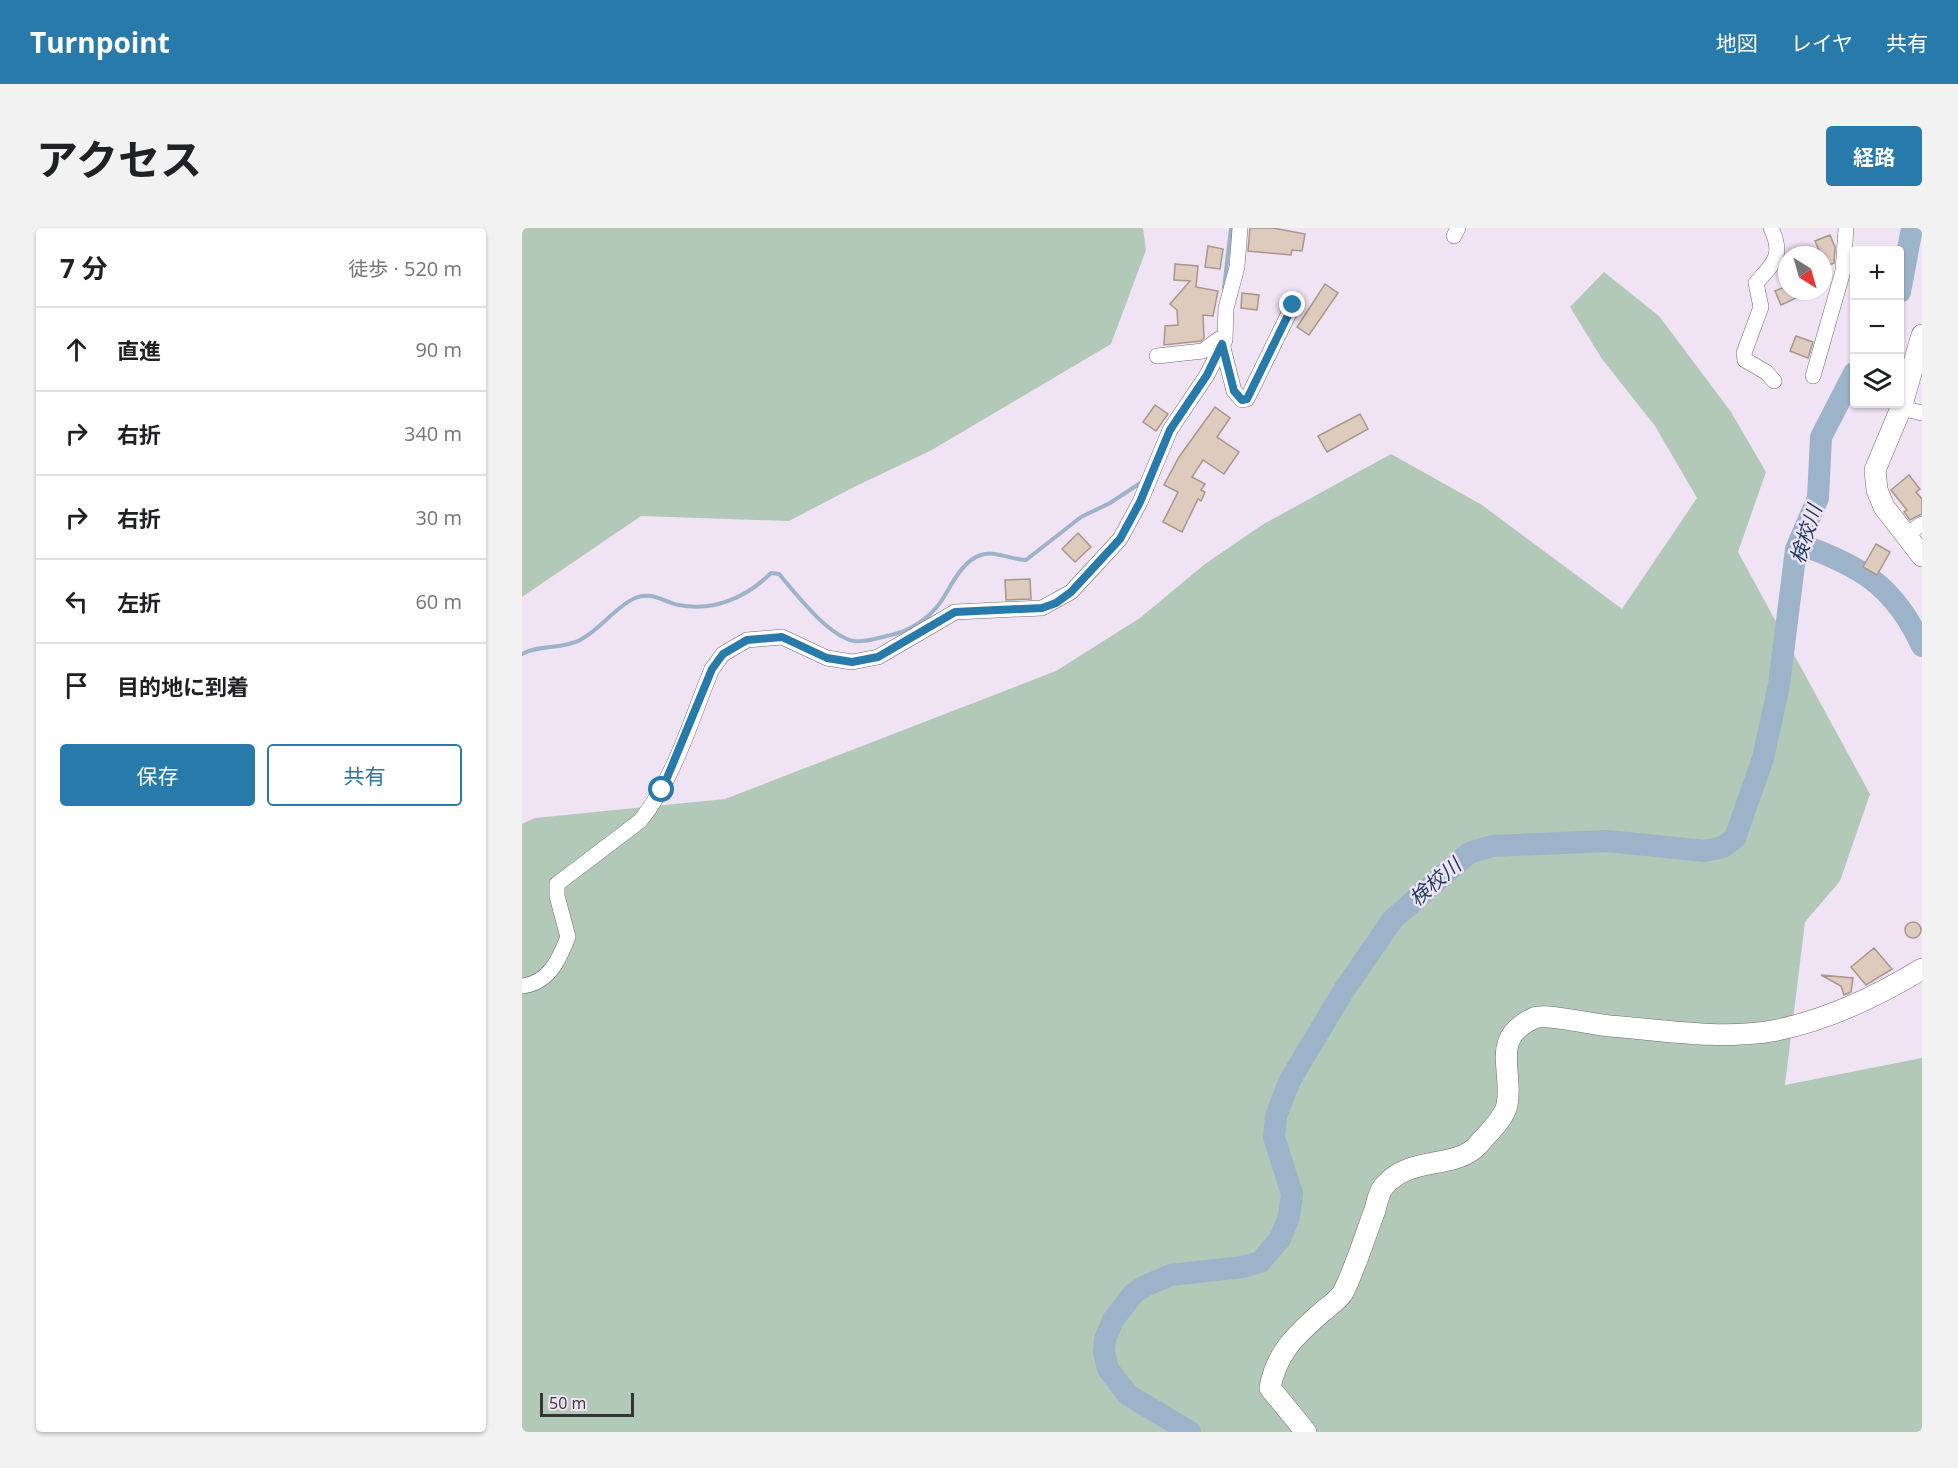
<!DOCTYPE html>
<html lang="ja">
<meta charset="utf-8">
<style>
:root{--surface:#fff;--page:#f2f2f2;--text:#202124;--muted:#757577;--line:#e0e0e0;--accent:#287aab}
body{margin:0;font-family:"Open Sans","Noto Sans JP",sans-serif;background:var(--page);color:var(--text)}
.controls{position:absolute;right:18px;top:18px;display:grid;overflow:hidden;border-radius:6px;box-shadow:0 2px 4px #0004}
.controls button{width:54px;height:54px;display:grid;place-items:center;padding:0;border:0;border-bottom:2px solid var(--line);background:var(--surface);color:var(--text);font:30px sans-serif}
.compass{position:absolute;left:1256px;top:18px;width:54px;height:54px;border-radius:50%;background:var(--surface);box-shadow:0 2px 4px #0004;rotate:143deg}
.scale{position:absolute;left:18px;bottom:15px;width:94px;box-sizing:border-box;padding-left:6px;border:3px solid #373238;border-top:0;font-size:16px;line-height:21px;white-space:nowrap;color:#373238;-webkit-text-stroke:4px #f0e3f4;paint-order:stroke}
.stop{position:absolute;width:18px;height:18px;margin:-14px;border:4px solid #287aab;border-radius:50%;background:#fff}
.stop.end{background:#287aab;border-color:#fff;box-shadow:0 2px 6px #0008}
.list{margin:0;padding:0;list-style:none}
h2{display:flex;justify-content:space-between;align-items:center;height:78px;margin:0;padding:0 24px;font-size:26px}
h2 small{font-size:20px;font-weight:400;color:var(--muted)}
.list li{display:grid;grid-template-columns:39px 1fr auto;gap:18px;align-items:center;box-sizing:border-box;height:84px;padding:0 24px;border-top:2px solid var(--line)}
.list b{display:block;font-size:22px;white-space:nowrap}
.list em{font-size:20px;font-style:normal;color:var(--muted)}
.actions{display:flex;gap:12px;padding:18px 24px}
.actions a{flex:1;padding:14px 0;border:2px solid var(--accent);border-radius:6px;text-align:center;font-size:21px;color:var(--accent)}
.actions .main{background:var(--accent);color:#fff}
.icon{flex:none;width:33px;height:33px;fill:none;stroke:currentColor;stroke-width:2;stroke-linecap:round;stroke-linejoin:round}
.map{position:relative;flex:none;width:1400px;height:1204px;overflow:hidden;border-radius:6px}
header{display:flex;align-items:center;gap:36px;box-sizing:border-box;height:84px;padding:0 30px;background:var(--accent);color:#fff}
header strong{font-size:28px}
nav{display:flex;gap:33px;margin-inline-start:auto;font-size:21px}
.intro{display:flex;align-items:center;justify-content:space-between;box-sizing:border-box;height:144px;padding:0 36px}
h1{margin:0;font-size:42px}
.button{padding:15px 27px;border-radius:6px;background:var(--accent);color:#fff;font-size:21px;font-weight:700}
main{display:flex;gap:36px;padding:0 36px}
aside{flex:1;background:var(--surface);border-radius:6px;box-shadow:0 2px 4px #0004}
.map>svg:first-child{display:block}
.green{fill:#b1c9b6}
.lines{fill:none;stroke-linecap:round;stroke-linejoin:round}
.stream{stroke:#9db3ca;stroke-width:4}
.river{stroke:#9db3ca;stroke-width:22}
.building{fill:#ddcbbe;stroke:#a79689;stroke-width:1.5}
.street-casing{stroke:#746877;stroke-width:16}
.secondary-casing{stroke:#746877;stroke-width:22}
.street{stroke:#fff;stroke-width:15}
.secondary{stroke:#fff;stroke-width:21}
.route{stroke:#287aab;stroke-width:8}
.labels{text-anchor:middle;stroke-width:5;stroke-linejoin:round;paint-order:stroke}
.water-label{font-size:20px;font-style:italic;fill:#193c5d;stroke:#f0e3f4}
</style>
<header>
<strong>Turnpoint</strong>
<nav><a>地図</a><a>レイヤ</a><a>共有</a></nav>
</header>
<div class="intro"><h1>アクセス</h1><a class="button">経路</a></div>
<main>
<aside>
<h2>7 分<small>徒歩 · 520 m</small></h2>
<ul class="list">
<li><svg class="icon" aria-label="ahead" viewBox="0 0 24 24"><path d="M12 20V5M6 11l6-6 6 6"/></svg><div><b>直進</b></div><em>90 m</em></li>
<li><svg class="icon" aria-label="right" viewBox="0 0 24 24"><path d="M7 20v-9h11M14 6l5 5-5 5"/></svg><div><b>右折</b></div><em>340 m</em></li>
<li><svg class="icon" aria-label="right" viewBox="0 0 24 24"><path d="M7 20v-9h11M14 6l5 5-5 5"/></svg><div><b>右折</b></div><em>30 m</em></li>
<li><svg class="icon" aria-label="left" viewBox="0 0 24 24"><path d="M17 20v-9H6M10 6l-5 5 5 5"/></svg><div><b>左折</b></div><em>60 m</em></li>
<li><svg class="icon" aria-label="arrive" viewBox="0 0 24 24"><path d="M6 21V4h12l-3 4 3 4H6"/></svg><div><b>目的地に到着</b></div></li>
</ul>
<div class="actions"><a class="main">保存</a><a>共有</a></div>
</aside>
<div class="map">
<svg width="1400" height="1204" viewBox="0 0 1400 1204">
<rect width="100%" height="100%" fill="#f0e3f4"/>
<path class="green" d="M0 0H621L624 22 589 116 408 223 334 258 267 293 119 288 0 369Z
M1082 44 1137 88 1209 184 1244 244 1216 324 1348 566 1318 653 1283 694 1263 857 1400 830V1204H0V596L13 590 203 571 534 443 618 390 683 336 740 297 869 226 960 277 1100 381 1175 270 1133 198 1080 131 1048 79Z"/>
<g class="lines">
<path class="stream" d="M702 60 709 0
M0 426C18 416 39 422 58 412 78 402 93 379 113 370 131 363 141 374 157 377 192 384 225 369 249 345L257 346C274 366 306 408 332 413 343 415 358 409 369 407 388 403 406 391 418 375 429 359 439 333 459 327 473 322 490 332 504 332L559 289 588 275 620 254"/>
<path class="river" d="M1378 64 1390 0
M1277 316C1337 337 1372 357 1400 418
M668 1204 606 1167 586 1141 582 1124 583 1111 591 1092 611 1066 621 1059 649 1047 721 1039 738 1034 758 1011 767 989 770 966 752 909 754 888 768 852 822 762 871 691 947 625 970 618 1086 613 1182 623 1201 619 1213 610 1241 530 1257 457 1274 321 1296 270 1299 209 1332 145"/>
</g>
<path class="building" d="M728 0H751L783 6 780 23 770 22 769 27 726 23Z
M1308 7 1313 19 1312 35 1303 39 1301 27H1299L1293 13Z
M686 18 701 21 698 41 683 39Z
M653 36 676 38 674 59 696 63 691 88 681 87 682 110 679 113 642 117 643 98 656 97 655 82 648 76 668 53 652 52Z
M803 56 816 65 787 107 775 99Z
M1265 58V63H1289L1259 77 1253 63Z
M720 65 737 67 735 82 719 80Z
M1274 108 1291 114 1286 130 1268 123Z
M633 177 646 186 634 203 621 194Z
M693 179 708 190 695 209 717 224 702 246 681 232 670 249 683 256 679 262 683 264 679 273 676 271 660 304 641 294 656 264 642 257 657 229Z
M838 186 846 201 805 224 796 208Z
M1387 247 1398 261 1394 264 1400 271V286L1388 292 1382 284 1385 282 1369 262Z
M556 305 569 319 553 334 540 321Z
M1354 316 1368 324 1355 347 1341 339Z
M508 351 509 371 484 372 483 352Z
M1383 702a8 8 0 1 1 16 0a8 8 0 1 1-16 0Z
M1352 720 1370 741 1344 757 1329 739Z
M1299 747 1331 750 1329 764 1322 767 1319 758Z"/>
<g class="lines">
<defs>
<path id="street" d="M1249 0C1262 27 1252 35 1234 55L1239 79 1222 125 1223 132 1244 144 1252 153
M932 8 936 0
M700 116 712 163 720 172 725 171 771 77
M635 128 681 123 697 111 703 112
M1291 148 1321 43 1324 0
M1379 180 1400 185
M1383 308 1400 296
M0 758C27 755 37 732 46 709L35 668V656L118 593C153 550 169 491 190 441L201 426 225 412 260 409 305 430 330 434 356 429 433 384 520 380 549 364 598 311 618 274 648 202 685 147 703 112 704 80 715 39 718 0"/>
<path id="secondary" d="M1400 107 1379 180 1353 242 1355 262 1362 279 1400 328
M784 1204 748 1160C754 1125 774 1107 800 1084 806 1079 815 1073 820 1066 830 1050 845 1002 853 982 855 974 857 963 863 957 890 927 933 942 956 917 965 906 982 891 985 877 992 842 967 811 1012 790 1025 785 1071 797 1088 798 1141 802 1198 812 1250 803 1304 793 1354 769 1400 741"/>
</defs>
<use href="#street" class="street-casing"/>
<use href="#secondary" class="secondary-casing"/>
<use href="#street" class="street"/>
<use href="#secondary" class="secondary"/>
</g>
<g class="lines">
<path class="route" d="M140 562 190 441 201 426 225 412 260 409 305 430 330 434 356 429 433 384 520 380 534 375 549 364 598 311 618 274 648 202 685 147 700 116 712 163 720 172 725 171 771 77"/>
</g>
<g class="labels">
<g class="water-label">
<text transform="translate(1284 306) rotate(-72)" y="7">検校川</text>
<text transform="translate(913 654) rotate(-41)" y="7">検校川</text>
</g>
</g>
</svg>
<div class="controls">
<button>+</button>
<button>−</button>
<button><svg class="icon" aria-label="layers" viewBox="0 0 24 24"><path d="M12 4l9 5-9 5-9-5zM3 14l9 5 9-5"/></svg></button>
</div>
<svg class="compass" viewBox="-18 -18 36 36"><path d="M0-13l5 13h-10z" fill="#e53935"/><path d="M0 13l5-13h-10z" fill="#757577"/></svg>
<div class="scale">50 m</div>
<div class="stop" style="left:140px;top:562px"></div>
<div class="stop end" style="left:771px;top:77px"></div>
</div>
</main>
